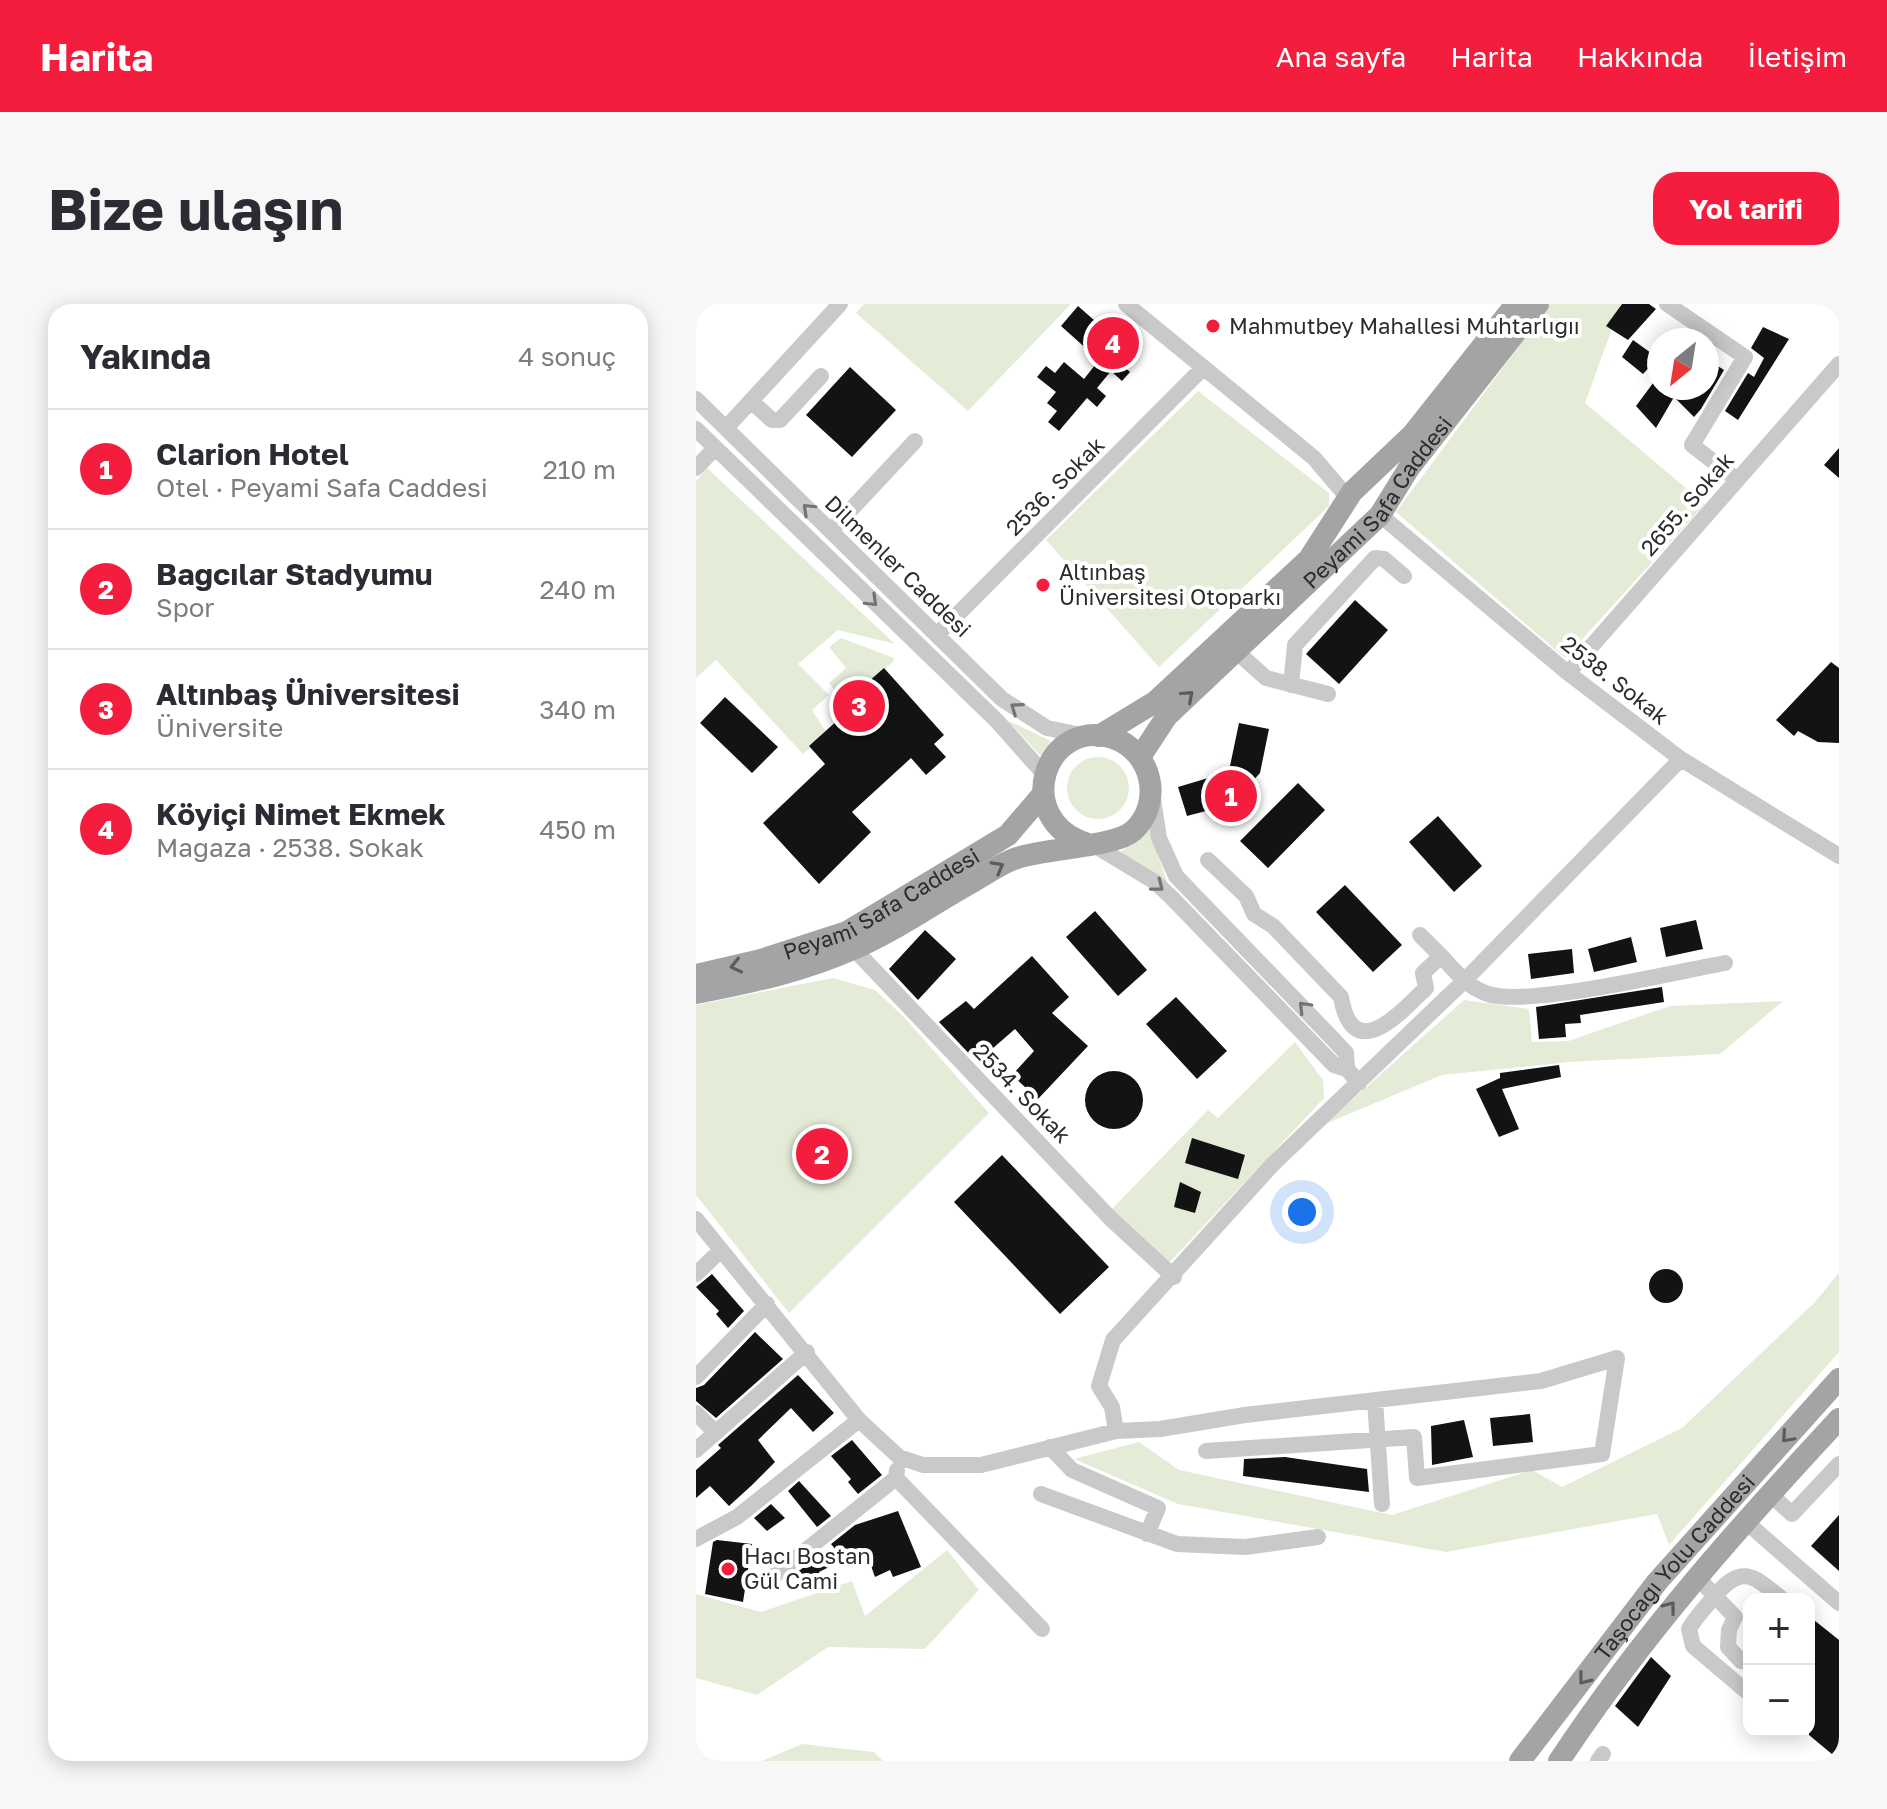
<!DOCTYPE html>
<html lang="tr">
<meta charset="utf-8">
<style>
:root{--surface:#fff;--page:#f7f7f7;--text:#2b2b33;--muted:#7c7c81;--line:#e1e1e2;--accent:#f41d3e}
body{margin:0;font-family:"Golos Text",sans-serif;background:var(--page);color:var(--text)}
.controls{position:absolute;right:24px;bottom:24px;display:grid;overflow:hidden;border-radius:16px;box-shadow:0 4px 20px #0003}
.controls button{width:72px;height:72px;display:grid;place-items:center;padding:0;border:0;border-bottom:2px solid var(--line);background:var(--surface);color:var(--text);font:40px sans-serif}
.compass{position:absolute;left:951px;top:24px;width:72px;height:72px;border-radius:50%;background:var(--surface);box-shadow:0 4px 20px #0003;rotate:210deg}
.you{position:absolute;left:606px;top:908px;width:28px;height:28px;margin:-20px;border:6px solid #fff;border-radius:50%;background:#1a73e8;box-shadow:0 0 0 12px #1a73e833}
.badge{display:grid;place-items:center;width:52px;height:52px;border-radius:50%;background:var(--accent);color:#fff;font-size:26px;font-weight:700}
.pin{position:absolute;translate:-50% -50%;border:4px solid #fff;box-shadow:0 2px 8px #0006}
.list{margin:0;padding:0;list-style:none}
h2{display:flex;justify-content:space-between;align-items:center;height:104px;margin:0;padding:0 32px;font-size:34px}
h2 small{font-size:26px;font-weight:400;color:var(--muted)}
.list li{display:grid;grid-template-columns:52px 1fr auto;gap:24px;align-items:center;box-sizing:border-box;height:120px;padding:0 32px;border-top:2px solid var(--line)}
.list b{display:block;font-size:30px;white-space:nowrap}
.list p{margin:0;font-size:26px;white-space:nowrap;color:var(--muted)}
.list em{font-size:26px;font-style:normal;color:var(--muted)}
.map{position:relative;flex:none;width:1143px;height:1457px;overflow:hidden;border-radius:24px}
header{display:flex;align-items:center;gap:48px;box-sizing:border-box;height:112px;padding:0 40px;background:var(--accent);color:#fff}
header strong{font-size:38px}
nav{display:flex;gap:44px;margin-inline-start:auto;font-size:28px}
.intro{display:flex;align-items:center;justify-content:space-between;box-sizing:border-box;height:192px;padding:0 48px}
h1{margin:0;font-size:56px}
.button{padding:20px 36px;border-radius:24px;background:var(--accent);color:#fff;font-size:28px;font-weight:700}
main{display:flex;gap:48px;padding:0 48px}
aside{flex:1;background:var(--surface);border-radius:24px;box-shadow:0 4px 20px #0003}
.map>svg:first-child{display:block}
.green{fill:#e4ecd8}
.building{fill:#131313}
.lines{fill:none;stroke-linecap:round;stroke-linejoin:round}
.minor{stroke:#c9c9c9;stroke-width:16}
.major{stroke:#a4a4a4;stroke-width:22}
.oneway{stroke:#737373}
.oneway2{stroke:#5c5c5c}
.poi-dot{fill:#f41d3e;stroke:#fff;stroke-width:3}
.labels{text-anchor:middle;stroke-width:8;stroke-linejoin:round;paint-order:stroke}
.poi-label{font-size:22px;fill:#2c2c2c;stroke:#fff;text-anchor:start}
.street-label{font-size:22px;fill:#2c2c2c;stroke:#fff}
</style>
<header>
<strong>Harita</strong>
<nav><a>Ana sayfa</a><a>Harita</a><a>Hakkında</a><a>İletişim</a></nav>
</header>
<div class="intro"><h1>Bize ulaşın</h1><a class="button">Yol tarifi</a></div>
<main>
<aside>
<h2>Yakında<small>4 sonuç</small></h2>
<ul class="list">
<li><span class="badge">1</span><div><b>Clarion Hotel</b><p>Otel · Peyami Safa Caddesi</p></div><em>210 m</em></li>
<li><span class="badge">2</span><div><b>Bağcılar Stadyumu</b><p>Spor</p></div><em>240 m</em></li>
<li><span class="badge">3</span><div><b>Altınbaş Üniversitesi</b><p>Üniversite</p></div><em>340 m</em></li>
<li><span class="badge">4</span><div><b>Köyiçi Nimet Ekmek</b><p>Mağaza · 2538. Sokak</p></div><em>450 m</em></li>
</ul>
</aside>
<div class="map">
<svg width="1143" height="1457" viewBox="0 0 1143 1457">
<rect width="100%" height="100%" fill="#fff"/>
<path class="green" d="M168 0H375L272 107 160 9Z
M854 0H925L889 99 1009 200 869 354 700 208Z
M502 87 633 189V202L463 363 350 236Z
M11 164 199 340 142 326 102 360 133 391 116 406 131 429 107 450 20 356 0 374V177Z
M145 334 198 354 197 358 148 399 133 379 150 364 133 343Z
M311 416 355 437 345 452Z
M371 484a31 31 0 1 1 62 0a31 31 0 1 1-62 0Z
M453 525 471 577 469 579 422 550Z
M137 674 179 686 207 712 293 809 93 1009 0 891V701Z
M768 696 833 705 836 738 872 737 974 702 1087 697 1024 750 874 758 746 771 629 820Z
M599 738 627 776 628 794 470 962 413 908 512 806 522 814Z
M1143 969V1048L973 1241 961 1210 750 1248 482 1200 378 1155 443 1138 483 1166 696 1211 836 1166 866 1183 986 1124 1119 998Z
M251 1246 283 1286 229 1345 132 1343 61 1391 0 1374V1290L65 1308 156 1277 169 1312Z
M106 1440 178 1448 187 1457H66Z"/>
<path class="building" d="M926 0H953L960 5 932 36 910 22Z
M382 2 424 39 414 50 434 68 426 77 415 67 401 84 410 92 401 103 391 94 363 127 352 118 361 107 351 99 360 88 341 73 350 62 359 69 368 58 388 75 403 56 365 22Z
M1067 23 1093 35 1042 116 1029 107 1052 69 1058 73 1068 54 1055 44Z
M937 36 962 54 947 70 926 53Z
M1011 55 1028 66 1005 105 998 113 978 93 960 124 940 102 963 71V84H1011Z
M154 63 200 106 156 153 110 111Z
M1143 144V174L1128 161Z
M659 296 692 326 643 380 610 350Z
M1135 358 1143 364V439L1122 438 1102 427 1098 432 1080 416Z
M188 364 248 431 238 440 250 453 230 471 215 454 156 508 175 528 123 580 67 519 129 460 113 442 154 405 148 399Z
M29 393 82 443 56 469 4 419Z
M543 419 573 425 564 469 536 500 491 512 482 483 529 469 534 462Z
M602 479 629 506 572 564 544 537Z
M742 512 786 562 758 588 713 538Z
M649 581 706 641 677 668 620 608Z
M399 607 451 666 422 692 370 633Z
M1000 616 1007 645 970 653 964 624Z
M229 626 260 655 222 696 193 665Z
M935 633 941 658 898 668 892 645Z
M876 645 878 669 835 675 832 650Z
M336 652 373 693 356 709 392 742 342 795 316 771 338 747 319 725 281 758 243 718 270 697 278 705Z
M966 683 968 698 884 711 885 719 869 720 870 733 843 735 840 703Z
M480 693 531 747 501 775 450 720Z
M863 761 865 773 806 785 823 825 803 833 780 785 804 774V769Z
M389 796a29 29 0 1 1 58 0a29 29 0 1 1-58 0Z
M496 834 549 851 542 875 489 859Z
M306 851 413 963 364 1010 258 898Z
M484 878 505 888 499 909 478 903Z
M953 982a17 17 0 1 1 34 0a17 17 0 1 1-34 0Z
M16 970 48 1007 32 1024 20 1010 23 1007 0 983Z
M59 1028 87 1055 20 1114 0 1097V1084L8 1081Z
M102 1071 138 1109 117 1128 95 1104 62 1136 79 1158 55 1182 33 1202 14 1182 0 1194V1166L25 1144 22 1141Z
M834 1110 837 1138 797 1142 794 1114Z
M768 1116 777 1153 736 1161 735 1122Z
M156 1136 186 1171 162 1190 152 1178 155 1175 135 1152Z
M589 1153 671 1165 673 1188 547 1172 548 1155Z
M103 1177 135 1212 121 1223 92 1187Z
M75 1200 89 1214 71 1227 58 1214Z
M202 1207 225 1263 197 1273 194 1266 179 1273 169 1245 148 1256 135 1240 159 1221Z
M1143 1211V1267L1115 1242Z
M21 1236 56 1240 47 1298 9 1290 17 1238Z
M125 1251 135 1262 123 1268 125 1273 103 1284 97 1271Z
M1113 1312 1143 1336V1456L1113 1431Z
M955 1353 975 1372 942 1423 919 1402Z"/>
<g class="lines">
<path class="minor" d="M430 0 618 154 652 194
M971 0 1049 53 996 141 1041 176
M0 95 306 395 351 424 390 432
M55 97 76 116H84L125 72
M30 124 144 0
M0 125 301 417 348 470
M0 164 19 144
M684 211 872 369 985 455 1143 552
M135 227 219 137
M241 331 507 64
M541 348 570 374 632 390
M872 369 1143 60
M595 381 599 341 679 254 688 255 708 272
M457 495 463 534 480 572 637 735 650 749 651 765
M396 540 459 578 475 593 638 761 651 765 663 779
M512 556 550 592 558 610 577 622 645 693C657 763 705 708 730 684L727 669 745 652C759 667 772 684 792 690 834 703 979 668 1029 659
M724 631 745 652
M154 637 158 645 415 915 478 973
M0 915 163 1116 203 1153 227 1161H285L420 1127 464 1125 549 1111 845 1077 921 1054 906 1150 721 1174 718 1133 510 1147
M0 970 25 946
M0 1073 71 1000
M679 1096 686 1200
M0 1109 19 1128
M420 1127 416 1103 403 1082 417 1036 576 861 768 677 985 455
M354 1143 376 1166 462 1204 451 1230
M0 1146 111 1048
M200 1174 346 1325
M345 1190 481 1240 549 1243 622 1233
M1074 1190 1096 1210 1143 1160
M1049 1217 1143 1299
M0 1235 41 1213 163 1116
M79 1271 200 1174 201 1166
M1000 1272 1039 1313 1033 1326 1032 1343 1045 1357 1053 1358
M1050 1387 997 1342 993 1325C999 1314 1009 1304 1017 1294 1045 1260 1056 1270 1086 1295
M902 1457 907 1450"/>
<g class="major">
<path d="M403 432 459 398 613 255 656 188 716 131 820 0"/>
<path id="s1" d="M444 453 471 412 684 211 713 164 842 0"/>
<path id="s2" d="M0 671 65 656 151 628 312 531 347 490"/>
<path d="M0 689C53 679 108 667 157 645 199 627 238 599 278 577 292 569 306 559 321 554 351 544 419 543 437 527 468 499 456 447 417 434 348 413 316 514 389 539"/>
<path id="s3" d="M824 1457 961 1278 1143 1075"/>
<path d="M863 1457C948 1329 1039 1227 1143 1115"/>
</g>
</g>
<defs><path id="oneway-chevron" d="M-2-3.5L2.5 0L-2 3.5" fill="none" stroke-width="1.6" stroke-linecap="round" stroke-linejoin="round" transform="scale(2)"/></defs>
<g class="oneway">
<use href="#oneway-chevron" transform="translate(112 205) rotate(-136)"/>
<use href="#oneway-chevron" transform="translate(176 297) rotate(44)"/>
<use href="#oneway-chevron" transform="translate(320 404) rotate(-145)"/>
<use href="#oneway-chevron" transform="translate(462 582) rotate(38)"/>
<use href="#oneway-chevron" transform="translate(608 703) rotate(-134)"/>
</g>
<g class="oneway2">
<use href="#oneway-chevron" transform="translate(492 392) rotate(-42)"/>
<use href="#oneway-chevron" transform="translate(302 563) rotate(-29)"/>
<use href="#oneway-chevron" transform="translate(40 662) rotate(167)"/>
<use href="#oneway-chevron" transform="translate(1091 1133) rotate(132)"/>
<use href="#oneway-chevron" transform="translate(974 1303) rotate(-52)"/>
<use href="#oneway-chevron" transform="translate(888 1375) rotate(128)"/>
</g>
<g class="poi-dot">
<circle cx="517" cy="22" r="8"/>
<circle cx="347" cy="281" r="8"/>
<circle cx="32" cy="1265" r="8"/>
</g>
<g class="labels">
<g class="poi-label">
<text x="533" y="30">Mahmutbey Mahallesi Muhtarlığıı</text>
<text x="363" y="276">Altınbaş<tspan x="363" dy="25">Üniversitesi Otoparkı</tspan></text>
<text x="48" y="1260">Hacı Bostan<tspan x="48" dy="25">Gül Cami</tspan></text>
</g>
<g class="street-label">
<text transform="translate(359 182) rotate(-45)" y="8">2536. Sokak</text>
<text dy="8" stroke="none"><textPath href="#s1" startOffset="350">Peyami Safa Caddesi</textPath></text>
<text transform="translate(991 200) rotate(-49)" y="8">2655. Sokak</text>
<text transform="translate(202 262) rotate(44)" y="8">Dilmenler Caddesi</text>
<text transform="translate(919 376) rotate(38)" y="8">2538. Sokak</text>
<text dy="8" stroke="none"><textPath href="#s2" startOffset="200">Peyami Safa Caddesi</textPath></text>
<text transform="translate(326 789) rotate(46)" y="8">2534. Sokak</text>
<text dy="8" stroke="none"><textPath href="#s3" startOffset="248">Taşocağı Yolu Caddesi</textPath></text>
</g>
</g>
</svg>
<div class="controls">
<button>+</button>
<button>−</button>
</div>
<svg class="compass" viewBox="-18 -18 36 36"><path d="M0-13l5 13h-10z" fill="#e53935"/><path d="M0 13l5-13h-10z" fill="#7c7c81"/></svg>
<div class="you"></div>
<div class="pin badge" style="left:535px;top:492px">1</div>
<div class="pin badge" style="left:126px;top:850px">2</div>
<div class="pin badge" style="left:163px;top:402px">3</div>
<div class="pin badge" style="left:417px;top:39px">4</div>
</div>
</main>
